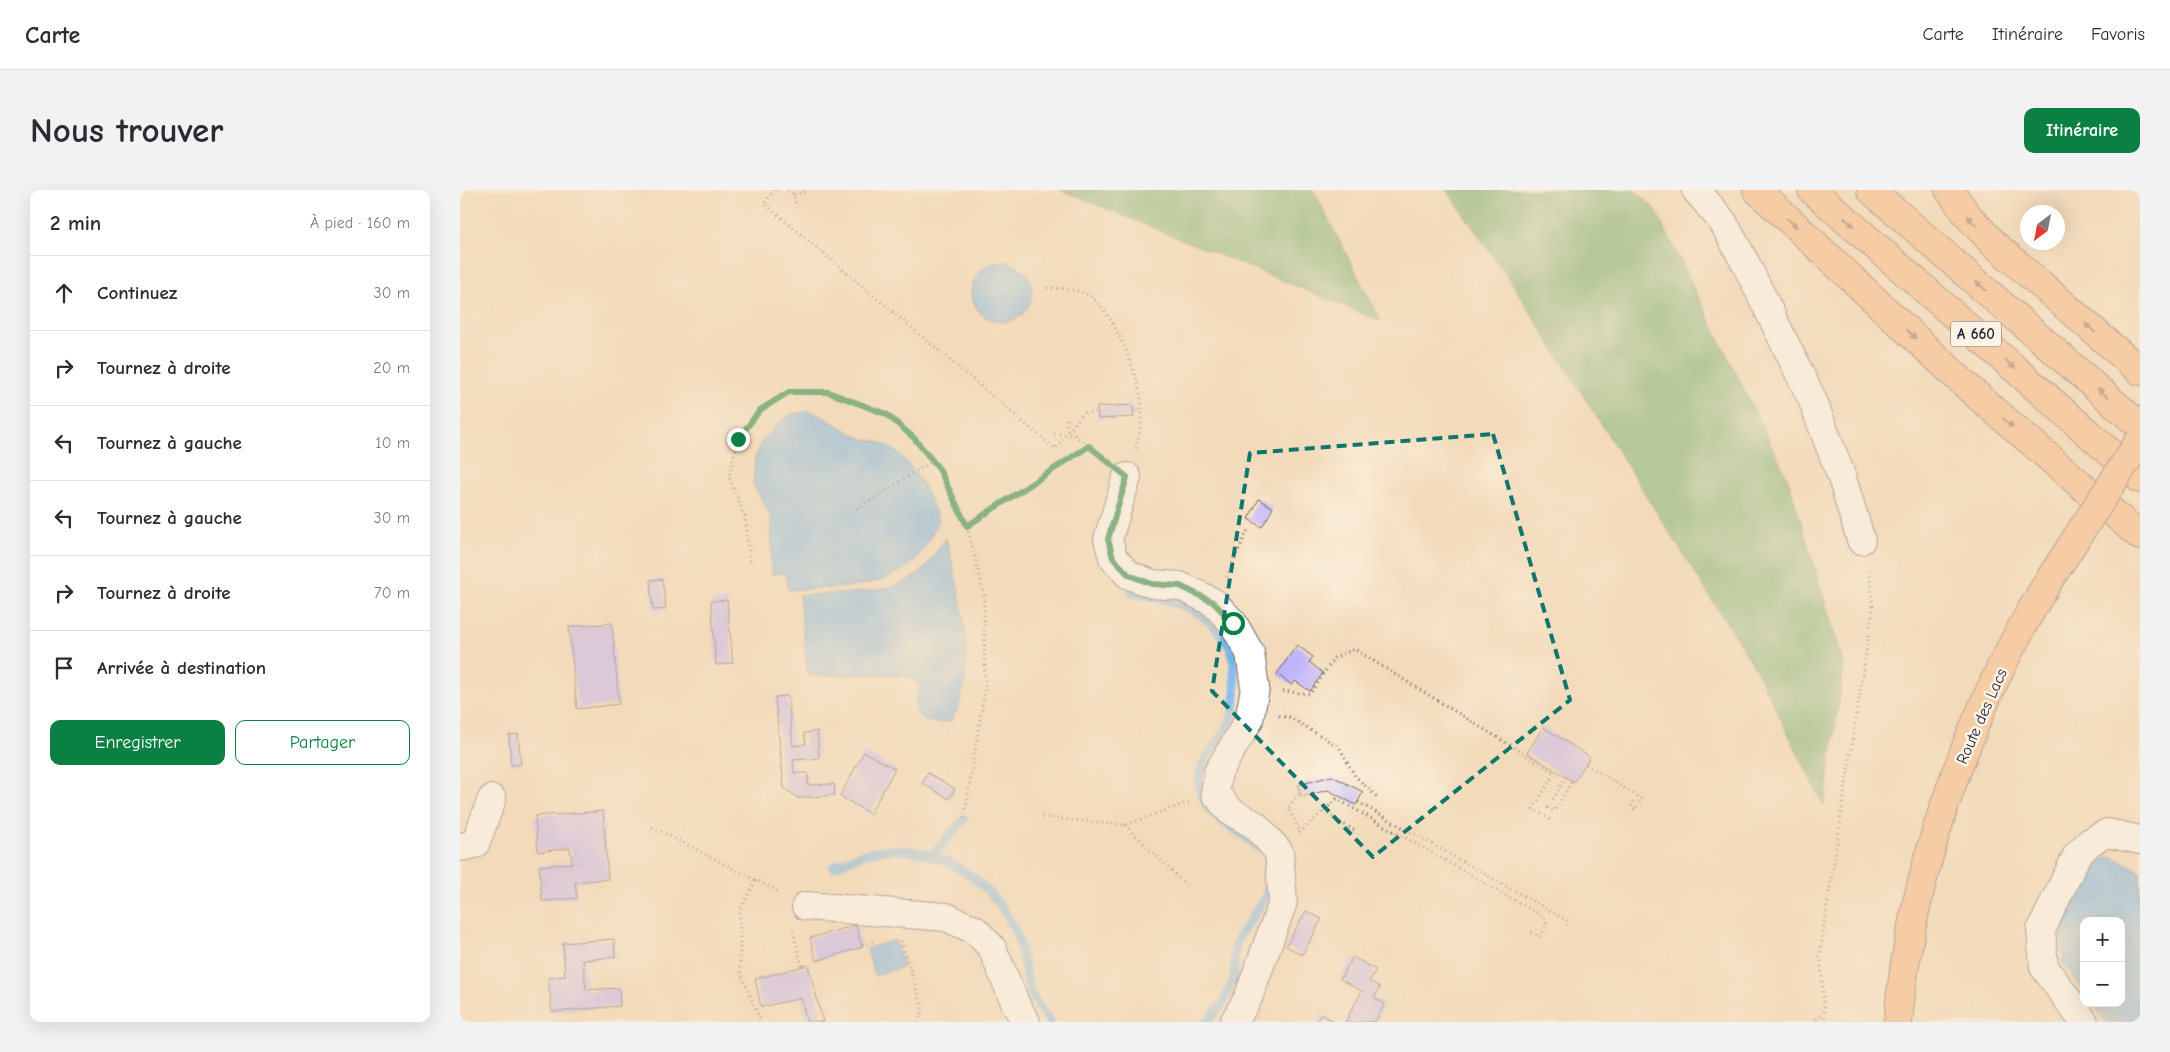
<!DOCTYPE html>
<html lang="fr">
<meta charset="utf-8">
<style>
:root{--surface:#fff;--page:#f2f2f3;--text:#2b2b33;--muted:#7c7c81;--line:#e1e1e2;--accent:#0b8043}
body{margin:0;font-family:"Comic Neue",sans-serif;background:var(--page);color:var(--text)}
.controls{position:absolute;right:15px;bottom:15px;display:grid;overflow:hidden;border-radius:10px;box-shadow:0 5px 20px #0002}
.controls button{width:45px;height:45px;display:grid;place-items:center;padding:0;border:0;border-bottom:1px solid var(--line);background:var(--surface);color:var(--text);font:25px sans-serif}
.compass{position:absolute;left:1560px;top:15px;width:45px;height:45px;border-radius:50%;background:var(--surface);box-shadow:0 5px 20px #0002;rotate:212deg}
.stop{position:absolute;width:15px;height:15px;margin:-11px;border:4px solid #0b8043;border-radius:50%;background:#fff}
.stop.end{background:#0b8043;border-color:#fff;box-shadow:0 1px 5px #0008}
.list{margin:0;padding:0;list-style:none}
h2{display:flex;justify-content:space-between;align-items:center;height:65px;margin:0;padding:0 20px;font-size:21px}
h2 small{font-size:16px;font-weight:400;color:var(--muted)}
.list li{display:grid;grid-template-columns:32px 1fr auto;gap:15px;align-items:center;box-sizing:border-box;height:75px;padding:0 20px;border-top:1px solid var(--line)}
.list b{display:block;font-size:19px;white-space:nowrap}
.list em{font-size:16px;font-style:normal;color:var(--muted)}
.actions{display:flex;gap:10px;padding:15px 20px}
.actions a{flex:1;padding:11px 0;border:1px solid var(--accent);border-radius:10px;text-align:center;font-size:18px;color:var(--accent)}
.actions .main{background:var(--accent);color:#fff}
.icon{flex:none;width:28px;height:28px;fill:none;stroke:currentColor;stroke-width:2;stroke-linecap:round;stroke-linejoin:round}
.map{position:relative;flex:none;width:1680px;height:832px;overflow:hidden;border-radius:10px}
header{display:flex;align-items:center;gap:30px;box-sizing:border-box;height:70px;padding:0 25px;background:var(--surface);border-bottom:1px solid var(--line)}
header strong{font-size:24px}
nav{display:flex;gap:28px;margin-inline-start:auto;font-size:18px}
.intro{display:flex;align-items:center;justify-content:space-between;box-sizing:border-box;height:120px;padding:0 30px}
h1{margin:0;font-size:35px}
.button{padding:12px 22px;border-radius:10px;background:var(--accent);color:#fff;font-size:18px;font-weight:700}
main{display:flex;gap:30px;padding:0 30px}
aside{flex:1;background:var(--surface);border-radius:10px;box-shadow:0 5px 20px #0002}
.map>svg:first-child{display:block}
.forest{fill:#6eb174;stroke:#486a58}
.water{fill:#77b6eb;stroke:#4c6c93}
.lines{fill:none;stroke-linecap:round;stroke-linejoin:round}
.stream{stroke:#77b6eb;stroke-width:9}
.building{fill:#c1b4fa}
.minor-casing{stroke:#6b6267;stroke-width:30}
.major-casing{stroke:#6b6267;stroke-width:30}
.highway-casing{stroke:#6b6267;stroke-width:30}
.path{stroke:#6b6267;stroke-width:3;stroke-dasharray:1 4;stroke-linecap:butt}
.minor{stroke:#fff;stroke-width:28}
.major{stroke:#fbba8d;stroke-width:28}
.highway{stroke:#fbba8d;stroke-width:28}
.major-bridge-casing{stroke:#6b6267;stroke-width:30;stroke-linecap:butt}
.major-bridge{stroke:#fbba8d;stroke-width:28}
.oneway{fill:#8e6e64}
.route{stroke:#0b8043;stroke-width:6}
.marked{fill:none;stroke:#0f766e;stroke-width:4;stroke-dasharray:10 6;stroke-linejoin:round}
.labels{text-anchor:middle;stroke-width:5;stroke-linejoin:round;paint-order:stroke}
.shield{fill:#fcf5e5;stroke:#63616e;stroke-width:1}
.shield-label{font-size:15px;font-weight:bold;fill:#22223b}
.street-label{font-size:16px;fill:#22223b;stroke:#fcf5e5}
</style>
<header>
<strong>Carte</strong>
<nav><a>Carte</a><a>Itinéraire</a><a>Favoris</a></nav>
</header>
<div class="intro"><h1>Nous trouver</h1><a class="button">Itinéraire</a></div>
<main>
<aside>
<h2>2 min<small>À pied · 160 m</small></h2>
<ul class="list">
<li><svg class="icon" aria-label="ahead" viewBox="0 0 24 24"><path d="M12 20V5M6 11l6-6 6 6"/></svg><div><b>Continuez</b></div><em>30 m</em></li>
<li><svg class="icon" aria-label="right" viewBox="0 0 24 24"><path d="M7 20v-9h11M14 6l5 5-5 5"/></svg><div><b>Tournez à droite</b></div><em>20 m</em></li>
<li><svg class="icon" aria-label="left" viewBox="0 0 24 24"><path d="M17 20v-9H6M10 6l-5 5 5 5"/></svg><div><b>Tournez à gauche</b></div><em>10 m</em></li>
<li><svg class="icon" aria-label="left" viewBox="0 0 24 24"><path d="M17 20v-9H6M10 6l-5 5 5 5"/></svg><div><b>Tournez à gauche</b></div><em>30 m</em></li>
<li><svg class="icon" aria-label="right" viewBox="0 0 24 24"><path d="M7 20v-9h11M14 6l5 5-5 5"/></svg><div><b>Tournez à droite</b></div><em>70 m</em></li>
<li><svg class="icon" aria-label="arrive" viewBox="0 0 24 24"><path d="M6 21V4h12l-3 4 3 4H6"/></svg><div><b>Arrivée à destination</b></div></li>
</ul>
<div class="actions"><a class="main">Enregistrer</a><a>Partager</a></div>
</aside>
<div class="map">
<svg width="1680" height="832" viewBox="0 0 1680 832">
<rect width="100%" height="100%" fill="#fcf5e5"/>
<filter id="ink" filterUnits="userSpaceOnUse"><feTurbulence type="fractalNoise" baseFrequency=".02" numOctaves="2"/><feDisplacementMap in="SourceGraphic" scale="10" xChannelSelector="R" yChannelSelector="G"/><feConvolveMatrix kernelMatrix="1 2 1 2 8 2 1 2 1" color-interpolation-filters="sRGB"/></filter>
<filter id="wash" filterUnits="userSpaceOnUse"><feTurbulence type="fractalNoise" baseFrequency=".0096" numOctaves="4" result="noise"/><feDisplacementMap in="SourceGraphic" scale="20" xChannelSelector="R" yChannelSelector="G"/><feGaussianBlur stdDeviation="1.12" result="paint"/><feColorMatrix in="noise" values="0 0 0 0 0 0 0 0 0 0 0 0 0 0 0 0 0 1.4 0 .05"/><feComposite in="paint" operator="in"/></filter>
<g filter="url(#wash)">
<rect width="100%" height="100%" fill="#f3daba"/>
<path class="forest" d="M601 0H853L921 131Z
M987 0H1174L1195 19 1328 289 1384 475 1364 616 1297 481 1054 96Z"/>
<path class="water" d="M512 102a30 30 0 1 1 60 0a30 30 0 1 1-60 0Z
M349 221C368 228 383 240 401 248 408 251 417 250 423 254 453 268 467 302 479 331 472 342 465 360 455 370 423 402 370 397 328 400L325 383 312 384 311 326 293 294 295 268 303 250 317 235 332 224Z
M486 348C499 401 521 478 492 530 464 540 446 522 461 495L447 486 423 484 348 486 339 405C374 403 427 406 457 385 469 376 478 359 486 348Z
M1653 667 1680 681V832H1647L1633 813H1661V731H1624V801L1603 772 1602 738 1613 695 1630 673Z
M435 750 443 777 415 786 407 759Z"/>
<g class="lines">
<path class="stream" d="M672 403C707 410 744 416 764 449 767 453 771 458 772 462 774 468 774 475 774 481 776 495 776 514 772 527 765 550 733 572 740 599 749 634 775 634 797 657
M473 665 504 629
M373 677C386 672 399 664 412 662 469 652 525 683 552 734 563 754 563 781 571 803 575 813 584 823 590 832
M747 832 763 813 774 789 775 759 779 747 806 706 809 683"/>
</g>
<g id="blocks">
<path class="building" d="M673 215 674 227 638 229 637 217Z
M799 309 813 318 802 337 788 329Z
M202 389 206 419 193 420 190 390Z
M267 410 273 473 256 475 251 411Z
M152 433 159 514 117 519 109 437Z
M837 455 853 467 849 472 863 483 850 501 835 491 832 495 817 484Z
M328 506 333 556 346 554 344 543 357 541 359 568 333 570 334 583H348V595L374 594 375 605 338 608 324 598 315 507Z
M1083 537 1130 567 1114 592 1067 563Z
M58 544 61 574 51 575 49 545Z
M404 562 435 579 410 624 380 606Z
M468 583 495 599 489 609 462 593Z
M872 586 903 602 896 615 868 600 841 607 838 595Z
M143 621 148 689 115 692 117 708 82 711 79 676 112 673 110 658 78 662 75 626Z
M846 721 862 729 842 765 826 756Z
M396 735 402 757 356 771 350 748Z
M154 749 155 767 123 770 126 800 159 798 160 816 92 822 88 788 105 786 103 753Z
M893 767 916 780 909 791 920 797 914 808 925 814 915 832H885L902 801 880 789Z
M348 775 363 832H347L341 808 301 817 295 789Z
M861 824 875 832H856Z"/>
</g>
</g>
<g filter="url(#ink)">
<use href="#blocks" fill-opacity="0" stroke="#6b6267" stroke-width="1"/>
<g class="lines">
<defs>
<path id="minor" d="M1236 0 1263 32 1287 76 1352 209 1382 288 1401 350
M667 287 648 349 653 368 669 385 692 394 720 396 753 412 773 433 790 463 795 498 789 530 758 582 755 603 770 621 795 635 819 662 823 712 788 808 774 832
M0 657 15 654 32 609
M346 716 486 727 515 740 532 758 557 817 566 832
M1624 832 1584 777 1581 740 1617 665 1630 652 1647 643 1680 650"/>
<path id="major" d="M1438 832C1451 674 1520 491 1608 361"/>
<path id="highway" d="M1297 0 1512 201 1680 346
M1352 0 1680 289
M1411 0 1680 236
M1489 0 1508 26 1533 53 1680 181"/>
</defs>
<use href="#minor" class="minor-casing"/>
<use href="#major" class="major-casing"/>
<use href="#highway" class="highway-casing"/>
<path class="path" d="M315 0 304 13 595 259 623 223 637 222
M328 0 334 5 336 15
M334 5 348 1
M587 98C602 98 615 99 628 105 653 118 682 192 682 220 682 233 679 249 675 261
M673 220 682 219
M607 229V243
M594 244 614 245 644 269
M397 319 472 271
M290 371 285 327 269 287 278 249 300 220 329 202 369 201 426 224 454 248 479 279 507 336
M766 387 788 340
M823 501 850 504 874 468 894 459 1095 583 1073 619 1092 631
M819 526 829 527 879 557 895 586 917 607
M1126 574 1182 609 1175 620 1171 617 1174 612 1171 610
M1106 587 1088 618 1094 621 1112 591
M898 612 1108 731 1106 735
M863 622 895 641
M582 627 665 635 729 612
M504 629 525 499 524 405 507 336 629 256
M665 635 726 695
M192 637 321 703
M839 639 828 618 840 602
M839 643 877 609 1082 726 1087 734 1080 747 1068 740
M296 691 280 720V781L301 832
M333 741 342 776
M441 751 463 819 458 832
M402 755 415 752
M1352 832 1364 823
M1365 832 1360 763 1413 417 1409 377"/>
<use href="#minor" class="minor"/>
<use href="#major" class="major"/>
<use href="#highway" class="highway"/>
<defs>
<path id="major-bridge" d="M1608 361 1680 250"/>
</defs>
<use href="#major-bridge" class="major-bridge-casing"/>
<use href="#major-bridge" class="major-bridge"/>
</g>
<defs><path id="oneway-solid" d="M-6-.8H1V-3.2L6.5 0L1 3.2V.8H-6Z" transform="scale(1.25)"/></defs>
<g class="oneway">
<use href="#oneway-solid" transform="translate(1512 31) rotate(-133)"/>
<use href="#oneway-solid" transform="translate(1389 32) rotate(41)"/>
<use href="#oneway-solid" transform="translate(1332 33) rotate(43)"/>
<use href="#oneway-solid" transform="translate(1521 96) rotate(-139)"/>
<use href="#oneway-solid" transform="translate(1630 138) rotate(-139)"/>
<use href="#oneway-solid" transform="translate(1451 144) rotate(43)"/>
<use href="#oneway-solid" transform="translate(1550 174) rotate(41)"/>
<use href="#oneway-solid" transform="translate(1643 203) rotate(-139)"/>
<use href="#oneway-solid" transform="translate(1548 233) rotate(41)"/>
</g>
</g>
<g class="lines" filter="url(#ink)">
<path class="route" d="M278 249 300 220 329 202H368L426 224 454 248 479 279 507 336 629 256 667 287 648 349 653 368 669 385 692 394 720 396 753 412 773 433"/>
</g>
<path d="M0 0H1680V832H0ZM1033 244 1110 510 913 667 752 501 790 263Z" fill="#f3daba" fill-opacity=".55" fill-rule="evenodd"/>
<path class="marked" d="M1033 244 1110 510 913 667 752 501 790 263Z"/>
<g class="labels">
<rect class="shield" x="1491" y="131.5" width="50" height="25" rx="4"/>
<g class="shield-label">
<text x="1516" y="149">A 660</text>
</g>
<g class="street-label">
<text transform="translate(1521 526) rotate(-66)" y="6">Route des Lacs</text>
</g>
</g>
</svg>
<div class="controls">
<button>+</button>
<button>−</button>
</div>
<svg class="compass" viewBox="-18 -18 36 36"><path d="M0-13l5 13h-10z" fill="#e53935"/><path d="M0 13l5-13h-10z" fill="#7c7c81"/></svg>
<div class="stop" style="left:773px;top:433px"></div>
<div class="stop end" style="left:278px;top:249px"></div>
</div>
</main>
